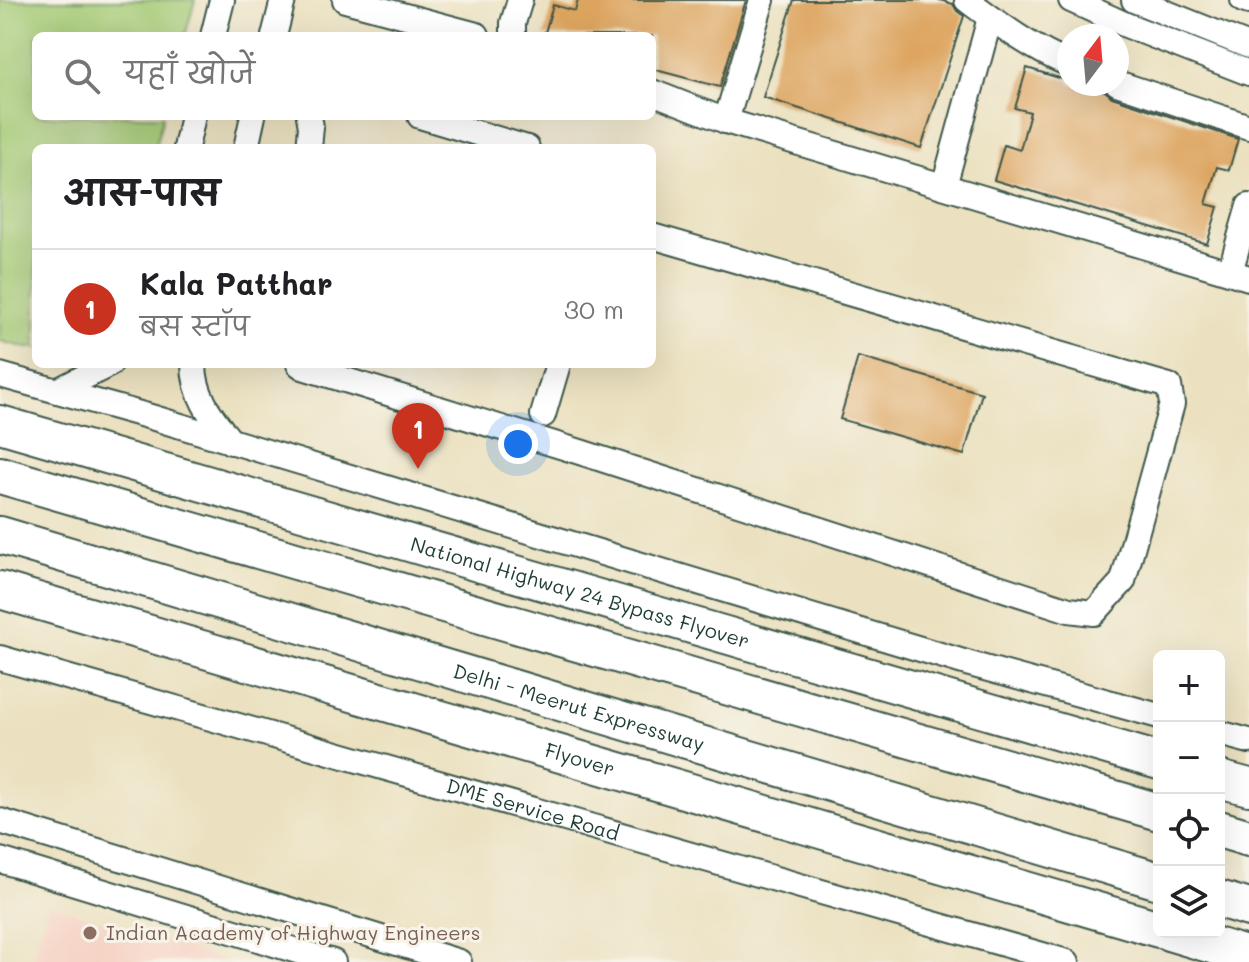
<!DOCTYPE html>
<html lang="hi">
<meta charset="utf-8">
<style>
:root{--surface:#fff;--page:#f6f6f6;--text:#202124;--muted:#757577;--line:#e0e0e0;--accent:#c8321e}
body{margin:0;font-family:Mali,"Playpen Sans Deva",sans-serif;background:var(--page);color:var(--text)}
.controls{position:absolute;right:24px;bottom:24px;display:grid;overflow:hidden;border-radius:12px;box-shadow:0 8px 32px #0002}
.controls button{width:72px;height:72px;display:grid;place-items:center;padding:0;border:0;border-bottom:2px solid var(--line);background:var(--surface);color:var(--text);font:40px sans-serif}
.compass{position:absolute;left:1057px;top:24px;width:72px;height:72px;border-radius:50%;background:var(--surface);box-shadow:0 8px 32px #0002;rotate:16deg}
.you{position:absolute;left:518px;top:444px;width:28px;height:28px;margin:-20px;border:6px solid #fff;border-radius:50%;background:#1a73e8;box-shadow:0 0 0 12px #1a73e833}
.badge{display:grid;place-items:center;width:52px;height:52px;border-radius:50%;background:var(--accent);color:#fff;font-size:26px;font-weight:700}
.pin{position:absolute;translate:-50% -66px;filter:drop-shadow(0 2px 4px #0008)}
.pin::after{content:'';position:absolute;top:42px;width:28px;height:24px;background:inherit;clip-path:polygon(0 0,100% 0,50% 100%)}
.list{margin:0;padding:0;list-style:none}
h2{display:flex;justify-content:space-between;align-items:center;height:104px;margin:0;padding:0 32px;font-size:34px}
h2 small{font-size:26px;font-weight:400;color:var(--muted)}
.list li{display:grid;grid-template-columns:52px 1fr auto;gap:24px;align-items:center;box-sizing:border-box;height:120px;padding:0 32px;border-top:2px solid var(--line)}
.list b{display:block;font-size:30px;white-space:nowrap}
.list p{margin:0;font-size:26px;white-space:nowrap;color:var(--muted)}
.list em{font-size:26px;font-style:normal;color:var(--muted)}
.icon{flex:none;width:44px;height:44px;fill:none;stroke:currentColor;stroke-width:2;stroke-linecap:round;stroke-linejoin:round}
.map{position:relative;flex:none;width:1249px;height:962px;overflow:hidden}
.search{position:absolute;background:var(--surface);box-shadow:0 8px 32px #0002;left:32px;top:32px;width:624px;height:88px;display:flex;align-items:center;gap:20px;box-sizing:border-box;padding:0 28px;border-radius:12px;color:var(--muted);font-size:30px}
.panel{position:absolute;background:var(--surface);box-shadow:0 8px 32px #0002;left:32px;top:144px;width:624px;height:224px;border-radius:12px}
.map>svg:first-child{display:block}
.built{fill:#f6d2c3}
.green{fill:#a5cb76;stroke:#628455;stroke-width:2}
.building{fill:#dda45f}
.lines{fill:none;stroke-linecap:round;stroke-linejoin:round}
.minor-casing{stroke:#3e5649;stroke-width:28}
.highway-casing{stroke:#3e5649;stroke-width:40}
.minor{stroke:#fff;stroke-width:24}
.highway{stroke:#fff;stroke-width:36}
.education-dot{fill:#8d6e63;stroke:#f7f3e8;stroke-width:3}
.labels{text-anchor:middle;stroke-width:6;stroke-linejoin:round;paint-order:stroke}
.street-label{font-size:20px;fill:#1f3d34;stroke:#f7f3e8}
.education-label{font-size:20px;fill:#785e54;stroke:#f7f3e8;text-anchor:start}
</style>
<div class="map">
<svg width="1249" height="962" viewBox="0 0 1249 962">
<rect width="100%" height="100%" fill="#f7f3e8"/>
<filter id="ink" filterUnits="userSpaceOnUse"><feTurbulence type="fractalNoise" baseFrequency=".0125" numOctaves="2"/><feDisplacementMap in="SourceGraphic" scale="16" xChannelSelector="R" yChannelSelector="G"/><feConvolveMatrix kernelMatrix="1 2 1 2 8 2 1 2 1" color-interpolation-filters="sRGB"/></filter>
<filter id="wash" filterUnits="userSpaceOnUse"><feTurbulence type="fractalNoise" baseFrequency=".006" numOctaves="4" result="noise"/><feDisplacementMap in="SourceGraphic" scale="32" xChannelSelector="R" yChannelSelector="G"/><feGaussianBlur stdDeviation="1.8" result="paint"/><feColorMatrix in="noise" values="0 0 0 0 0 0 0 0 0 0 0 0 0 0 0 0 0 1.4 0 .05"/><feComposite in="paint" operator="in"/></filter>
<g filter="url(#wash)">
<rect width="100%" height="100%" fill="#ebe1c0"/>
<path class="built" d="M49 904 230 962H32Z"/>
<path class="green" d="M0 0H195L185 36H36V116H163L155 148H36V348H27L0 341Z"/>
<g id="blocks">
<path class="building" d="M578 0H746L720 87 652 69V36H544L553 5 575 11Z
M794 0H940L953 4 957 11 964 16 921 148 763 97Z
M1027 68 1069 81V84H1080L1105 91 1112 97 1238 139 1229 170 1217 167 1206 204 1218 207 1207 244 994 180 1004 145 1020 150 1030 112 1015 108Z
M858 357 982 393 964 455 840 419Z"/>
</g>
</g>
<g filter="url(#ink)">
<use href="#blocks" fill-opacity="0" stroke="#3e5649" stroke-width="2"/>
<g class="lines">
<defs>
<g id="minor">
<path d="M345 0 477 35"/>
<path d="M967 0C999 24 1032 49 1069 64"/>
<path d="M1071 0 1126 25 1249 73"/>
<path d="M1134 0 1249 46"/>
<path d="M1243 0 1249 2"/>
<path d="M213 36 222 0"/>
<path d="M274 36 283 0"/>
<path d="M513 36V23L520 0"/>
<path d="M1117 83 1249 127"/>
<path d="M652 92 726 121 1249 278"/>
<path d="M309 116 311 127 309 148"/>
<path d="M420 116 527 148"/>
<path d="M726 121 762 0"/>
<path d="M186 148 193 116"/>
<path d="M246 148 253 116"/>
<path d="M944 186 990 18"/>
<path d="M1230 272 1249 206"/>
<path d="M194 364C194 396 212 417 231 442"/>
<path d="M299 364 303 367 580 452 1069 610 1094 613 1123 581 1172 404 1169 386 652 236"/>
<path d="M0 375 151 417 970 664 1159 716"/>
<path d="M57 391 110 364"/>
<path d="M543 415 558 364"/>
<path id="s1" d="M0 658 1067 962"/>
<path d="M1219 733 1249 741"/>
<path d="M0 821 459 962"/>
<path d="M0 860 333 962"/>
</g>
<g id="highway">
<path id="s2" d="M0 424 1159 761"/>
<path d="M0 475 1159 812"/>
<path id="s3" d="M0 535 1159 881"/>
<path id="s4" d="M0 590 1159 929"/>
<path d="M1219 779 1249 787"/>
<path d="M1219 829 1249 838"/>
<path d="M1219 899 1249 908"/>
<path d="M1169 932 1249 956"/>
</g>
</defs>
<use href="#minor" class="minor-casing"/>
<use href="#highway" class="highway-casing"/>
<use href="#minor" class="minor"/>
<use href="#highway" class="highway"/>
</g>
</g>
<circle class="education-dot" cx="90" cy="933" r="8"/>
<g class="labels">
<g class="street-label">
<text dy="7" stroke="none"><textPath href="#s2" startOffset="604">National Highway 24 Bypass Flyover</textPath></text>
<text dy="7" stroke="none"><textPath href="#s3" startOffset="604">Delhi - Meerut Expressway</textPath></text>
<text dy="7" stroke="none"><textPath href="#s4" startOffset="604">Flyover</textPath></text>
<text dy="7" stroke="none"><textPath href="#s1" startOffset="554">DME Service Road</textPath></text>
</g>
<g class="education-label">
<text x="106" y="940">Indian Academy of Highway Engineers</text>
</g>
</g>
</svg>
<div class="controls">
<button>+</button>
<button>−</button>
<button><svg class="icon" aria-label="locate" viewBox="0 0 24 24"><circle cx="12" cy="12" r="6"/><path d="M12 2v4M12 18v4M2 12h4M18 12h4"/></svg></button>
<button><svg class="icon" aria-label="layers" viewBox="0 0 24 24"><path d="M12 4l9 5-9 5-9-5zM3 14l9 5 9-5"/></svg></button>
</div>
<svg class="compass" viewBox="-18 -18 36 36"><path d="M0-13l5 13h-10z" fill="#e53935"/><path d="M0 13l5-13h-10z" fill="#757577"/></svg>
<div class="you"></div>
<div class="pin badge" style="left:418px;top:469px">1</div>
<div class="search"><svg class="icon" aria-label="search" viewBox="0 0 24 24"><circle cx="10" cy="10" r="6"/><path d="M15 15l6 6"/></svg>यहाँ खोजें</div>
<section class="panel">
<h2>आस-पास<small></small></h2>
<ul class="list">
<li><span class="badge">1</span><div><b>Kala Patthar</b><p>बस स्टॉप</p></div><em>30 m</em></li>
</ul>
</section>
</div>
